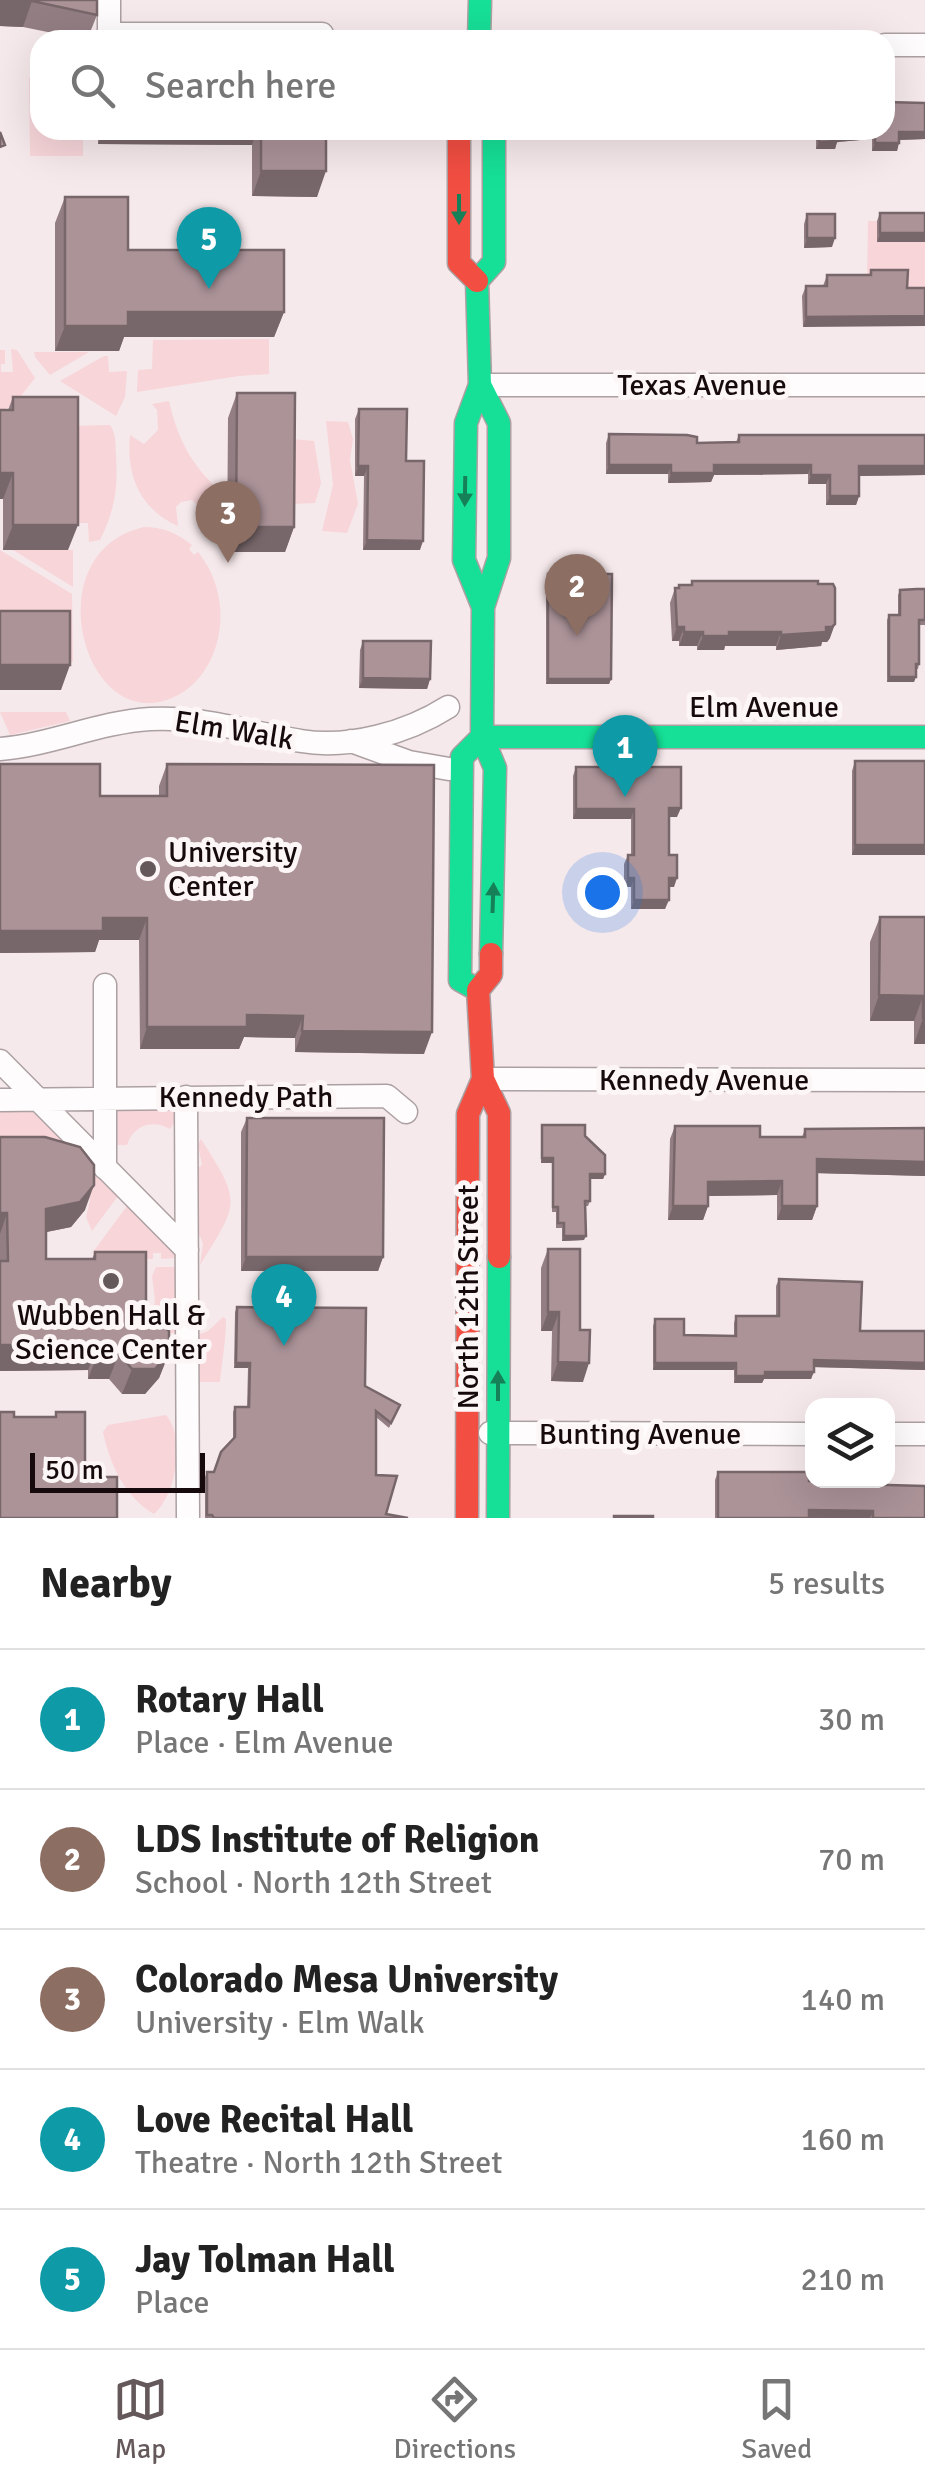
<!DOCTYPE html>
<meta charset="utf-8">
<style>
:root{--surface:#fff;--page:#f6f6f6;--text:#222;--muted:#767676;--line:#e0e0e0;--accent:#64585a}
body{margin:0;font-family:Signika,sans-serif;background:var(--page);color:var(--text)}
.controls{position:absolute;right:30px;bottom:30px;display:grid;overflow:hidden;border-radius:20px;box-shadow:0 10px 40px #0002}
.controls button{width:90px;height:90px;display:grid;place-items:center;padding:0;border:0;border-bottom:2px solid var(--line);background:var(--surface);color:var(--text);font:50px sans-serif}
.scale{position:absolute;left:30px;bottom:25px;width:175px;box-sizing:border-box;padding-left:10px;border:5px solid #160a0c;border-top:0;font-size:28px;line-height:35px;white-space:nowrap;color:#160a0c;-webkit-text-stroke:8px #fdf6f7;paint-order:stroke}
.you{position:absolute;left:602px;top:892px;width:35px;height:35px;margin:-25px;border:8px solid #fff;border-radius:50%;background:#1a73e8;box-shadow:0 0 0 15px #1a73e833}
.badge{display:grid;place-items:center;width:65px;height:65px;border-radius:50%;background:var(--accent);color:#fff;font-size:32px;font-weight:700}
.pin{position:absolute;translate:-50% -82px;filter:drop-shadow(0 2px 5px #0008)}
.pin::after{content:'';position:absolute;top:52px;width:35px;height:30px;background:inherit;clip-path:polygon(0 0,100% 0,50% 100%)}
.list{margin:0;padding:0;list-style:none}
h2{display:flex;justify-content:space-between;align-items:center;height:130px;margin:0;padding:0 40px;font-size:42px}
h2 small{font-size:32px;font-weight:400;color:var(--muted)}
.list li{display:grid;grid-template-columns:65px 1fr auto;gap:30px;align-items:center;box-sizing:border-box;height:140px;padding:0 40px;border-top:2px solid var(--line)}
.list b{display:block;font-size:38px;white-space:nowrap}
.list p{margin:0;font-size:32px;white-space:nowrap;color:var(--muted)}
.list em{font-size:32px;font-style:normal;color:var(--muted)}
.icon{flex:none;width:55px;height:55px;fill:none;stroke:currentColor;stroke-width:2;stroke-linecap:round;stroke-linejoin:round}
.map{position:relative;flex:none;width:925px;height:1518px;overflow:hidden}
.search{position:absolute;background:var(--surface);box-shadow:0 10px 40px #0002;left:30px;right:30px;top:30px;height:110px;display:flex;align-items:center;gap:25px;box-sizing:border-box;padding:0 35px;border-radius:30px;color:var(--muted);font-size:38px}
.sheet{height:830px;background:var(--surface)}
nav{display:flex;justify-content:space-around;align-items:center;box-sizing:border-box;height:140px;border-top:2px solid var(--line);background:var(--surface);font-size:28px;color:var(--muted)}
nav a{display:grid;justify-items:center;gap:5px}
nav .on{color:var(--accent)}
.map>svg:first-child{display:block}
.green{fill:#f7d5d9}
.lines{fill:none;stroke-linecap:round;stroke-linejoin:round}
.street-casing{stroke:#aca0a2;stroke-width:25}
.fast-casing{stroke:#aca0a2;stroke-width:25}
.jam-casing{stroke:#aca0a2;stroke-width:25}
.street{stroke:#fefcfc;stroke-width:22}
.fast{stroke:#16e098;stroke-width:22}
.jam{stroke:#f24e42;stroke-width:22}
.wall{fill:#937e83}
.shaded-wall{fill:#78676a}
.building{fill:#ab9398;stroke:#78676a;stroke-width:2.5}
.oneway{fill:#168059}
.poi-dot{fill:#64585a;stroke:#fdf6f7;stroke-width:4}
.labels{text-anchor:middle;stroke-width:10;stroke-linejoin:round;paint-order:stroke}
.street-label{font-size:30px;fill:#160a0c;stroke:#fdf6f7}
.poi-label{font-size:30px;fill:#160a0c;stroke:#fdf6f7;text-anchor:start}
</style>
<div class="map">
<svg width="925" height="1518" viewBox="0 0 925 1518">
<rect width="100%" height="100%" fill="#f6e9eb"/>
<path class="green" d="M29 78H40V130H83V156H30Z
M868 221H877V242H905L925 222V298L867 280Z
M269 339V374L239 376 137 392 138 370 152 369 153 340Z
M11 349 17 350 35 378 17 401 0 413V350H5V364H1V372H13Z
M34 352H89L50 375 35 357Z
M104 356H108L109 372 127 371 125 397 116 416 60 381Z
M169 401C177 438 193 469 223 493L225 501 219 511 200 508 192 500 181 502 176 507 178 526C140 509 126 476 130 435L144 444 158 430 157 410 152 404Z
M326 421 348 422 353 439 350 460 358 504 347 533 322 531 333 485Z
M110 425C117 436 115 443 116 456 118 488 115 510 100 540L89 542 88 523H70V426Z
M292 439 314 441 321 483 315 503 291 504Z
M144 527C163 527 177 533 192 545L189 549 194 555 198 552C219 578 226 613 216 646 210 666 195 688 174 697 84 739 33 552 144 527Z
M0 550 72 594 73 662H63L0 629Z
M13 550H73V588V587Z
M0 712H66L70 721 10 735Z
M114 1105H180V1114L170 1129C153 1119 133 1125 127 1145H114Z
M0 1107C36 1108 44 1114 68 1140L47 1159 0 1143Z
M201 1139C242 1203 239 1202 200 1265L203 1244 200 1236 195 1235 194 1171 202 1165 198 1145Z
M74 1146 121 1192 92 1231 86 1217 90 1200Z
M130 1202 181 1252 175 1258 161 1259V1253H153V1259H93V1252Z
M156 1267H175L181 1275 179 1333H150L155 1300 152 1276Z
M223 1317 226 1319C226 1341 222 1360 220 1382H195V1336L208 1331Z
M166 1415C186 1438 176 1495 154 1514 125 1497 110 1465 103 1432L108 1425Z"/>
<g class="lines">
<defs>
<path id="street" d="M109 0V34H322
M885 45H925
M480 385H925
M351 741 409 762 449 769
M0 749C51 745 99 722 150 719 203 716 250 733 301 741 349 749 407 733 448 707
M105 985V1168
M0 1061 187 1250
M483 1079 925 1080
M186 1097 188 1518
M0 1100 387 1096 406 1112
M490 1433 812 1434
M888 1434H925"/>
<path id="fast" d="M479 40 480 0
M480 385 499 423V558L483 607 482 737
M483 607 464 560 466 423 480 385 477 281 494 262V130
M482 737H925
M478 990 460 980 462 757 482 737 495 768 491 954
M498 1518 499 1257"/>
<path id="jam" d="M459 130V263L477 281
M491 954V974L478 990 483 1079 499 1113V1257
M467 1518 468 1114 483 1079"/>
</defs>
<use href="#street" class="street-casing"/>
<use href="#fast" class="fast-casing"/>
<use href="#jam" class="jam-casing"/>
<use href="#street" class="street"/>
<use href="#fast" class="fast"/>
<use href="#jam" class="jam"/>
</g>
<path class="wall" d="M0 0H97V15L87 40 23 27 0 26Z
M925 103V139L899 140 897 151H872V139L837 142 835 149H816V138L802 139V135H673V130H885Z
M98 130H326L317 197 252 196V145L98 144Z
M65 197 128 250 284 312 274 337H124L119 351H55V223Z
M880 213 925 242H877V221Z
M807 214 832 247 804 248V224Z
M871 270 907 288 803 327 802 296 806 286H823L827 275H869Z
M237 393 294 527 285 552H227L228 418Z
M13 397 68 550H3V499H0L8 410Z
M359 409 406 461 420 550H363L364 476H355V419Z
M609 434 697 443 736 442 739 435 925 475 859 476V496L856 505H826V484H808V474L714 475 711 482 668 483V474H606V443Z
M548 574 611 679 609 684H546V579Z
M692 581 830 638 827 642H822L821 646 776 650V646H725L724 650H697V646H679V641H672L670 603 675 588H678L679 585H691Z
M925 589V625H919V664L918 669H916L914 682H887V620L889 615H898V595L900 590Z
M363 641 430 679 427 689 359 688 360 650Z
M855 761 925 855H852V771Z
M0 764 100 796H159V786L167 764 424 1054 295 1052V1038L244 1037 239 1049H140L139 940H99L95 952 0 953Z
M576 767 677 817H669V855L674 887H669L665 909H631V887H624V864L628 855H631V819H573V776Z
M880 917H925V1044H914V1021H870V942Z
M247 1118 383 1257 378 1271H241V1132Z
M542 1125 585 1136 605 1174 603 1179H590V1201L588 1206H585L584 1240 562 1241V1228H556V1212H552V1163H541V1130Z
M675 1126 760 1137H802L805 1129 925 1128V1176L817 1173V1206L812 1220H777V1195L708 1196V1206L703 1220H668L670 1139Z
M0 1137 85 1210 71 1227 46 1232V1259H92L95 1252 146 1311 169 1353 159 1378 145 1394H122L109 1379H88V1370L0 1371Z
M548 1249 580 1330 583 1382 551 1381 552 1331H541V1268Z
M779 1279 860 1331H925V1370L814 1367 811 1379H764L762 1383H734V1370H653V1326L655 1319 684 1335 734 1336V1323L736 1316H776V1286Z
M237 1307 365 1386 400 1405 389 1428 376 1417V1475L386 1514 408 1518H205V1477L207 1472H214L233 1439V1412L235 1407H247L248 1368H234L235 1312Z
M718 1472 809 1481 892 1486 925 1518H715V1480Z"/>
<path class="shaded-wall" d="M0 1H32L23 27 0 26Z
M103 130H257L252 145 98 144Z
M675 130H804L802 135H673Z
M818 130 816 138 802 139 805 131Z
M875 131 872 139 837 142 835 149H816L819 142 837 134Z
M899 132H925V139L897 140Z
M875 143H899L897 151H872Z
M261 171H326L317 197 252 196Z
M880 233H925V242H877Z
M807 238H835L832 247 804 248Z
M128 312H284L274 337H124L119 351H55L65 326Z
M925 316V326L803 327 806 317Z
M609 465H671L668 474H606Z
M714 465H811L808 474 714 475 711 482 668 483 671 473Z
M358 466H368L364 476H355Z
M859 466H925V475L856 476Z
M0 473H13L3 499H0Z
M811 475H830L826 484H808Z
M830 496H859L856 505H826Z
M13 525H78L68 550H3Z
M236 527H294L285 552H227Z
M367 540 423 541 420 550H363Z
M835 624 830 638 827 642H822L821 646 776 650 781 635 826 627Z
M677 627H684L679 641H672Z
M684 632H703L697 646H679Z
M729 632H781L776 646H725L724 650H697L703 636Z
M0 665H70L61 690H0Z
M889 677H916L914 682H887Z
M363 678 430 679 427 689 359 688Z
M548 679H611L609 684H546Z
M669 808H681L677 817H665Z
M576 809H634L631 819H573Z
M855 845H925V855H852Z
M628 878H634L631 887H624Z
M669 878H677L674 887H665Z
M634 900H669L665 909H631Z
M103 918H147L139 940H99L95 952 0 953V931Z
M879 995 923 996 914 1021H870Z
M247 1015 303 1016 295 1038 244 1037 239 1049H140L147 1027Z
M923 1018H925V1044H914Z
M302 1031 432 1032 424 1054 295 1052Z
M542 1158H553L552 1163H541Z
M817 1159 925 1162V1176L812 1173Z
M590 1174H605L603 1179H588Z
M782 1181 777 1195 703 1196 708 1182Z
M94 1185 85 1210 71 1227 37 1234 46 1209Z
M673 1206H708L703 1220H668Z
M782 1206H817L812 1220H777Z
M0 1213H7L0 1234Z
M564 1236H586L584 1240 562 1241Z
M246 1257H383L378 1271H241Z
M548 1312H559L552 1331H541Z
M0 1345H98L88 1370 0 1371Z
M98 1353H119L109 1379H88Z
M169 1353 159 1378 145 1394H122L132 1369Z
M814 1360 925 1363V1370L811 1367Z
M558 1362 589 1363 583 1382 551 1381Z
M236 1363H250L248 1368H234Z
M655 1363H736L734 1370H653Z
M765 1372H814L811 1379H764L762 1383H734L736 1376Z
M809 1510 873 1511 870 1518H806Z"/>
<path class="building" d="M0 0H97V15L32 1Z
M885 102 925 103V132H899V143H875V131L837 134V141L819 142 818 130 805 131V130H885Z
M261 130H326V171H261Z
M0 132 5 145 0 147Z
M65 197H128V250H284V312H128V326H65Z
M880 213H925V233H880Z
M807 214H835V238H807Z
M871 270H908L907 288H925V316L806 317V286H827V275H871Z
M237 393H295L294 527H236Z
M13 397H78V525H13V473H0V410H13Z
M359 409H407L406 461H424L423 541 367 540 368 466H358Z
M609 434 687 435 697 437V443L739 442V435H925V466H859V496H830V475H811V465H714V473H671V465H609Z
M548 574H612L611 679H548Z
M692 581H818V584H833L835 588V624L832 627H826V632L781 635V632H729V636H703V632H684V627H677L675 588H679V585H692Z
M917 589H925V620H919V664H916V677H889V615H900V590Z
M0 611H70V665H0Z
M363 641H431L430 679 363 678Z
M855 761H925V845H855Z
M0 764H100V796H167V764L434 765 432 1032 302 1031 303 1016 247 1015V1027H147V918H103V931H0Z
M576 767H681V808H669V855H677V878H669V900H634V878H628V855H634V809H576Z
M880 917H925V1018H923V996L879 995Z
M247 1118H384L383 1257H246Z
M542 1125H585V1136L605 1155V1174H590V1201H585L586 1236H564V1223H558V1207H553V1158H542Z
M675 1126H760V1137H805V1129L925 1128V1162L817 1159V1206H782V1181L708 1182V1206H673Z
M0 1137H45L80 1147 94 1165V1185L80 1202 46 1209V1259H95V1252H146V1311L169 1331V1353L155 1369H132L119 1353H98V1345H0V1261H8L7 1213H0Z
M548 1249H580V1330H590L589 1363 558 1362 559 1312H548Z
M779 1279 862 1282 860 1331H925V1363L814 1360V1372H765V1376H736V1363H655V1319H684V1335L736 1336V1316H779Z
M237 1307 366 1308 365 1386 400 1405 391 1423 376 1411V1475L397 1476 386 1514 408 1518H214L212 1515H207V1472H214L221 1452 235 1437V1407H249L250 1363H236Z
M0 1412H14V1417H56V1412H85V1477H117V1518H0Z
M718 1472H809V1481H851V1484L925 1486V1518H873V1511L809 1510V1518H718Z
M614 1516H653V1518H614Z"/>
<defs><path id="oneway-solid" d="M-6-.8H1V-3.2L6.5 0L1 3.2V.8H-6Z" transform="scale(2.5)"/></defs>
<g class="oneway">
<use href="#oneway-solid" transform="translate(459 209) rotate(90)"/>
<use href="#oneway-solid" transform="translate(465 491) rotate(91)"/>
<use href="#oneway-solid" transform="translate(493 898) rotate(-88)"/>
<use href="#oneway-solid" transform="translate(498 1386) rotate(-90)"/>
</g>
<g class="poi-dot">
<circle cx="148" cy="869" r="10"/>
<circle cx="111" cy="1281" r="10"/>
</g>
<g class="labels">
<g class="street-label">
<text x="702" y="395">Texas Avenue</text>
<text x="764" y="717">Elm Avenue</text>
<text transform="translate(234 730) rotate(9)" y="10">Elm Walk</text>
<text x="704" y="1090">Kennedy Avenue</text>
<text x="246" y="1107">Kennedy Path</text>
<text transform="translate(468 1297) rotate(-90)" y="10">North 12th Street</text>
<text x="640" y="1444">Bunting Avenue</text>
</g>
<g class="poi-label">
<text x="168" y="862">University<tspan x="168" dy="34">Center</tspan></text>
<text x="111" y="1325" text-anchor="middle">Wubben Hall &amp;<tspan x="111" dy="34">Science Center</tspan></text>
</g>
</g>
</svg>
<div class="controls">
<button><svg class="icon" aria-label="layers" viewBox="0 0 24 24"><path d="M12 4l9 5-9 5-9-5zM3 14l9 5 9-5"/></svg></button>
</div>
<div class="scale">50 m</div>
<div class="you"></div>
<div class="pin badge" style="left:625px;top:797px;background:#0f9aa8">1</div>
<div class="pin badge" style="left:577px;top:636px;background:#8d6e63">2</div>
<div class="pin badge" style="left:228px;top:563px;background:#8d6e63">3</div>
<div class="pin badge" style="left:284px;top:1346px;background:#0f9aa8">4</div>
<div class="pin badge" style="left:209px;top:289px;background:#0f9aa8">5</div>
<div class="search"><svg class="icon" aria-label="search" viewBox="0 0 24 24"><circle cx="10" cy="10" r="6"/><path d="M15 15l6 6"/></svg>Search here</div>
</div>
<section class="sheet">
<h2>Nearby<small>5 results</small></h2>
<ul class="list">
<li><span class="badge" style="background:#0f9aa8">1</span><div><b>Rotary Hall</b><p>Place · Elm Avenue</p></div><em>30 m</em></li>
<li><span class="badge" style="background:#8d6e63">2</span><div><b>LDS Institute of Religion</b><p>School · North 12th Street</p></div><em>70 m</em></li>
<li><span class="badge" style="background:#8d6e63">3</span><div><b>Colorado Mesa University</b><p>University · Elm Walk</p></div><em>140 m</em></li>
<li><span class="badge" style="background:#0f9aa8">4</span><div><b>Love Recital Hall</b><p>Theatre · North 12th Street</p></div><em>160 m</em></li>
<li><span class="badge" style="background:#0f9aa8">5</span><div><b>Jay Tolman Hall</b><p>Place</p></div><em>210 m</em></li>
</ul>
</section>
<nav>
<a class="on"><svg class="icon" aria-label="map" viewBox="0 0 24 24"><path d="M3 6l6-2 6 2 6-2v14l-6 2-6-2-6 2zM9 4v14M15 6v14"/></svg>Map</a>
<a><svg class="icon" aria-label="directions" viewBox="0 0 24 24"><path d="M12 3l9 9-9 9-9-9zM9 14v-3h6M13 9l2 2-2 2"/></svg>Directions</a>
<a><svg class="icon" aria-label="saved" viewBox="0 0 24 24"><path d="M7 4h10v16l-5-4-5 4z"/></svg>Saved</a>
</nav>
